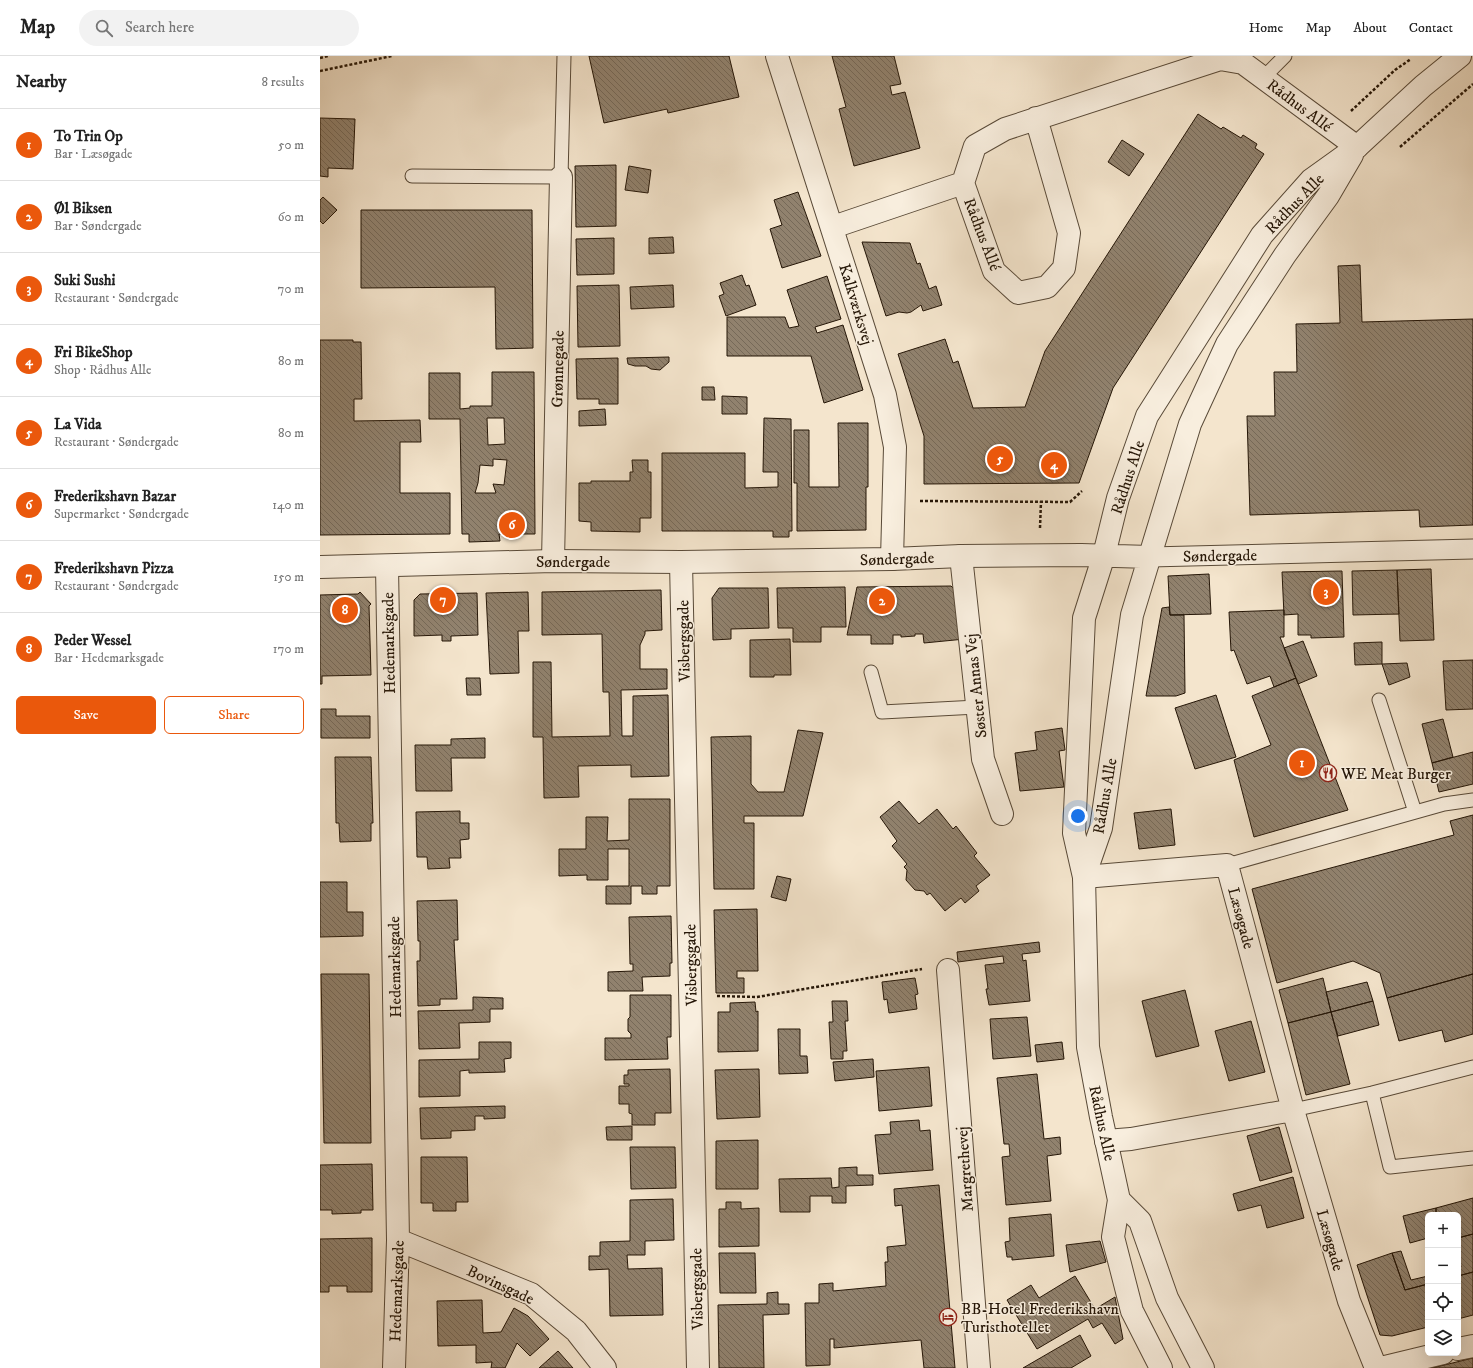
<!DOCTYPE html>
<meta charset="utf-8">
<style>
:root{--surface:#fff;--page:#f2f2f2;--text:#222;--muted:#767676;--line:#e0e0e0;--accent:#ea580c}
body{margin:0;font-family:"IM FELL DW Pica",serif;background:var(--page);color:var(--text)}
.controls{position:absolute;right:12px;bottom:12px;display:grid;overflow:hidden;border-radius:6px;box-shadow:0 4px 16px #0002}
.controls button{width:36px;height:36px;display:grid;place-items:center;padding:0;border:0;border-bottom:1px solid var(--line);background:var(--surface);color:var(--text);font:20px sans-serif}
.you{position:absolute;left:758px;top:760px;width:14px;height:14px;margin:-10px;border:3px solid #fff;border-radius:50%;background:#1a73e8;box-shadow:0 0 0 6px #1a73e833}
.badge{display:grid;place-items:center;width:26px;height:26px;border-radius:50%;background:var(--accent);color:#fff;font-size:13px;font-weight:700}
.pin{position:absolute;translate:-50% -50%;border:2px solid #fff;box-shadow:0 1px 4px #0006}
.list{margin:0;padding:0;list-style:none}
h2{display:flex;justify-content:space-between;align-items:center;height:52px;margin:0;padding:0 16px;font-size:17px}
h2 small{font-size:13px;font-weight:400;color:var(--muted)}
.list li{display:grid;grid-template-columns:26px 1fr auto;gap:12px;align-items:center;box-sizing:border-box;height:72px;padding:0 16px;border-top:1px solid var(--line)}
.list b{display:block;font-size:15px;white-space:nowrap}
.list p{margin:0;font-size:13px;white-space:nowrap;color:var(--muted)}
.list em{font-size:13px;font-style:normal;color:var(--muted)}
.actions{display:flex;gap:8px;padding:12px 16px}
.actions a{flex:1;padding:9px 0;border:1px solid var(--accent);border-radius:6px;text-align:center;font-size:14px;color:var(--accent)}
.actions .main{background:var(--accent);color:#fff}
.icon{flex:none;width:22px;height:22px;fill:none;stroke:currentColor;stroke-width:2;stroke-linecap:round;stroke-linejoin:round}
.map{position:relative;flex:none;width:1153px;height:1312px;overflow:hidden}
header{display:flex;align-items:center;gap:24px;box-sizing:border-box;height:56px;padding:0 20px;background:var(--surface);border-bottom:1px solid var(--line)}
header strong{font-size:19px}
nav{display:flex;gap:22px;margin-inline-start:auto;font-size:14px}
.search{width:280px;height:36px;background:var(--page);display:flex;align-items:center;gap:10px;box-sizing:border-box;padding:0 14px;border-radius:22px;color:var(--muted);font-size:15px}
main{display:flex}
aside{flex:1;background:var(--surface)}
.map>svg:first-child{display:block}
.building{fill:url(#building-back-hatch);stroke:#251607;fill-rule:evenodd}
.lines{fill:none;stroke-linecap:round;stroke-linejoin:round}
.service-casing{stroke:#594a38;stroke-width:15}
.pedestrian-casing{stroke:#594a38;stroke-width:21}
.minor-casing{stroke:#594a38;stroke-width:24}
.tertiary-casing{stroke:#594a38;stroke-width:24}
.path{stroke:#251607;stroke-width:2.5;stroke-dasharray:3 2;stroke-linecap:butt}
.service{stroke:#f8eede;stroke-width:13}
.pedestrian{stroke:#f8eede;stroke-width:19}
.minor{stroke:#f8eede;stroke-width:22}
.tertiary{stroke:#f8eede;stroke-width:22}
.labels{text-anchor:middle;stroke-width:3;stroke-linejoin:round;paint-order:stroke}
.street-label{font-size:16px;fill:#251607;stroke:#f8eede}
.poi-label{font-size:16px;fill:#251607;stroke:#f8eede;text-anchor:start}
</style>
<header>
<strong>Map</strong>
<div class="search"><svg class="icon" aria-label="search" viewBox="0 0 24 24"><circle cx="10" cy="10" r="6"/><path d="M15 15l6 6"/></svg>Search here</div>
<nav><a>Home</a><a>Map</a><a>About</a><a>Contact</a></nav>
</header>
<main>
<aside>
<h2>Nearby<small>8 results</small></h2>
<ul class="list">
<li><span class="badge">1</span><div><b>To Trin Op</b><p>Bar · Læsøgade</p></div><em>50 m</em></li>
<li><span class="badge">2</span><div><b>Øl Biksen</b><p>Bar · Søndergade</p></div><em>60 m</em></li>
<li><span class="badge">3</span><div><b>Suki Sushi</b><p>Restaurant · Søndergade</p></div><em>70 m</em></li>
<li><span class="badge">4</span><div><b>Fri BikeShop</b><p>Shop · Rådhus Alle</p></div><em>80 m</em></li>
<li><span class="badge">5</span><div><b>La Vida</b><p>Restaurant · Søndergade</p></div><em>80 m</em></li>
<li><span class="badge">6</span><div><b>Frederikshavn Bazar</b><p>Supermarket · Søndergade</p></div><em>140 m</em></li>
<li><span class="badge">7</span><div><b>Frederikshavn Pizza</b><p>Restaurant · Søndergade</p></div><em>150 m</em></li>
<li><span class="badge">8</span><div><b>Peder Wessel</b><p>Bar · Hedemarksgade</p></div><em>170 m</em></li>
</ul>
<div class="actions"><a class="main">Save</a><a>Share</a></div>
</aside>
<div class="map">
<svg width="1153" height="1312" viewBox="0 0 1153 1312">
<defs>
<pattern id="building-back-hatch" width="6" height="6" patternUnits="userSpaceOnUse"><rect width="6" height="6" fill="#91826e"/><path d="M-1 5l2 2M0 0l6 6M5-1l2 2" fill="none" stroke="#766958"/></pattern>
</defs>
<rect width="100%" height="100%" fill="#f4e5cd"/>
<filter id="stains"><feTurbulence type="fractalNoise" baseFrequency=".005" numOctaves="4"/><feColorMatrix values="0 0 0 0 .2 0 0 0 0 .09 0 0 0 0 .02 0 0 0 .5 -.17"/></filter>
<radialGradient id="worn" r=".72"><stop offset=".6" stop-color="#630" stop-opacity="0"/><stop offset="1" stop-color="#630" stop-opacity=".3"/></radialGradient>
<path class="building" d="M269 0H409L419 41 348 57 347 53 284 67Z
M512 0H574L581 28 570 30 572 39 585 36 600 92 534 110 519 53 526 51Z
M878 58 901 73 903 71 921 82 923 79 937 88 935 92 944 98 793 332 759 427 604 428V380L578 298 625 283 633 307 638 305 653 352 705 351 725 295Z
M0 62 35 63 33 113 8 112V121L0 120Z
M802 84 824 98 809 120 788 106Z
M296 109V170L256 171 255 110Z
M309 110 331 114 328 137 305 134Z
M478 136 501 200 462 212 450 173 462 169 454 144Z
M3 141 17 154 3 168 0 165V144Z
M41 154H212L213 292 176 293 175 231 41 232Z
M353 181 354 197 329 198V182Z
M294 182V218L257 219 256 183Z
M542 186 590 187 597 208 600 207 609 233 616 230 622 249 603 255 601 249 591 256 587 257 579 256 566 260Z
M1040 209 1042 266 1153 263V469L1100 471 1099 454 930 459 927 360H955L954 316H977L976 268 1020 267 1018 210Z
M422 219 426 230 429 229 436 249 406 260 399 240 404 238 400 227Z
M507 220 521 263 495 271 497 277 523 269 543 334 504 347 491 300H407V261H465L469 272 479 270 467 234Z
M299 229 300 290 258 291 257 230Z
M353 229 354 251 311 253 310 231Z
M0 284H33V286H41L42 343H34V365L100 364 101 386H80V437H130V478L0 479Z
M349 301V306L340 314 331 313 326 310H315L308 308 307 302Z
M298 302V348H279V343H257L256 303Z
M172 316H214L215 478H179L180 485 149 486V478H142L140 363H109V317H140V353L150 352V350H172ZM167 362H184L185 388 168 389ZM173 403 187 404 184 429 173 428 176 437H155L158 427 160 409 173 410Z
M382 331H394L395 344H382Z
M402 340 427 341V358H402Z
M285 353 286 369 259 370V355Z
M444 362 471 363 472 475H469V481H453V475H342V397H425V432L458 431V416H443Z
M518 367H548V431H546V474L477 475V427H474V374H489V431H519Z
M312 404H328V416H331V462H320V476L271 475V466L259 465V427H271V425H310V416H313Z
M1111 513 1114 584 1080 585 1077 514Z
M1077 514 1079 558 1033 559 1032 515Z
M1022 515 1024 581 991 582V579H978V558L964 559 962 516Z
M889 518 891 558 850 559 848 520Z
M631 530 640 539 645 583 604 587 603 578H595V580L581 581V579H573V588H551V579H527L537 531Z
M525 531 526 571H501V586H473V572H458L457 532Z
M399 532H448L449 572 411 573V583L393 584 392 542Z
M341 534 342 574 325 575V578L320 589V613H347V633L301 634 302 680H313V640L348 639 349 720 311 721V709L258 710 259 741 224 742 223 681H213V606H231L232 681 290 680 289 636H283L282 578 222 579V536Z
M40 536 51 548 49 550 51 619 2 620V628H0V539L38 538Z
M208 536 209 575H198L199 617 170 618 166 537Z
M157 537 158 579 131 580V585H122V579L94 580V544L100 538Z
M849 551 850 559H864L865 637 856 640H826L842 552Z
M964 554V581H960L976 622 954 631 950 620 927 628 914 594 911 595 909 556Z
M470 583 471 619H454V621H430V584Z
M983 585 997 620 978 628 964 592Z
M1062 586V608L1035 609 1034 587Z
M1153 604V653L1126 654 1123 605Z
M1087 607 1090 621 1069 629 1062 608Z
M146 622H160L161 639H147Z
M976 622 1028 754 934 781 914 704 951 689 932 640Z
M896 639 916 701 875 713 855 652Z
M1 653H16V660H50V682H1Z
M1123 663 1133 701 1112 707 1102 668Z
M742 672 745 694 739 695 744 731 700 735 695 697 717 694 715 676Z
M478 674 503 677 483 760H424V767H434V833H394L391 681 431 680V728L438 736H464Z
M165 682V702H131L132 735H96L95 689H131V683Z
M1153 696V728L1119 736 1112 707Z
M15 701H51L53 767H51V785L20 786 19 767H16Z
M309 743H350V830H337V838H322V830H311V848H286V830H309V793H288V824H267V819L239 820V793H266V761H288L287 785 309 784Z
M579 745 599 768 617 753 633 773 636 770 657 797 654 800 670 819 656 830 659 835 645 847 641 842 625 855 610 837 607 839 604 835 595 834 586 824 587 814 584 811 587 808 572 790 577 785 560 761Z
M851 753 855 789 819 793 814 757Z
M140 755V767H149V783L140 784 141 802H129L130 812 108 813 107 801H97L96 756Z
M1153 759V918L1067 942 1060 917 1033 905 957 927 932 833 1134 779 1130 765Z
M457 820 471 823 466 845 451 841Z
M0 826H27V856H43V880L0 881Z
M137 844 138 884H134L137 943H120V949L98 950 97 905H100V885H98L97 845Z
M437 853 438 915H417V922H424V937H396L394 854Z
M351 860 352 907H350V920L322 921 323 935H288V916L313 915V908H310L309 861Z
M719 886 720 896 702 898 703 905 706 904 710 945 669 949 666 933H668L665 909 684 907 683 900 638 906 637 896Z
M1 918H49L51 1087H4Z
M1153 918V978L1125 986 1122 974 1079 985 1067 942Z
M595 922 598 938 595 939 597 953 569 957 567 943 564 944 562 926Z
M1003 922 1011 956 968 967 959 934Z
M1047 926 1053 945 1011 956 1006 936Z
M865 934 879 990 836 1001 822 945Z
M310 939H351V981H347L348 1003 285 1004V982H311V978L308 975V963L310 961Z
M153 941 183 942V953H170V966L139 967 140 992 99 993 98 955 153 954Z
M512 945H527L528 965H525L527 995H523V1003H511L509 966H513Z
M1053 945 1059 969 1018 980 1011 956Z
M435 946 436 956 438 955V995L398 996V956H410V947Z
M1011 956 1030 1028 986 1039 968 967Z
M707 961 711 1000 673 1003 670 963Z
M931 965 945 1016 909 1025 895 975Z
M458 973H480V1000H487L488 1017 459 1018Z
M159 986H191V1002L184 1003 185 1016 149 1017V1014L140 1015V1040L99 1041V1004L159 1003Z
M742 986 744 1003 717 1006 715 989Z
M553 1003 554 1021 515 1025 513 1006Z
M609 1011 612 1050 559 1055 556 1015Z
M350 1013 351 1057H335V1069H312V1058L309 1057V1048H299V1030H309V1028H304V1019H308V1014Z
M439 1013 440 1061 397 1063 395 1014Z
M717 1018 724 1083 740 1081 741 1098 727 1100 731 1145 686 1149 682 1101 690 1100 689 1088H684L677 1022Z
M185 1050V1062L164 1063V1060H155V1074L131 1075V1082L101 1083 100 1052Z
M599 1064 600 1075 610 1074 613 1114 559 1118 555 1079 571 1078 570 1066Z
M312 1070V1084H287L286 1071Z
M959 1071 972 1116 940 1125 927 1080Z
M438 1084V1133H396V1085Z
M310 1091H355L356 1132 311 1133Z
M101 1101H147L148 1146H136V1155H113V1147H101Z
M52 1108 53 1154H41V1157L12 1158V1154H0V1109Z
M537 1111V1119H553V1129L526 1130V1147H512V1140H490V1156H460L459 1123 511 1122 512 1132 519 1131V1112Z
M973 1121 984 1162 947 1172 941 1149 918 1155 913 1138Z
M619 1129 635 1312H604L601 1284 514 1292V1283H510V1309L486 1310 485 1247H499V1228L513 1227V1235L566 1230 565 1206H568L567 1191 586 1189 582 1149 575 1150 574 1133Z
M1153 1142V1178L1138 1182V1159H1116V1152Z
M353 1143 354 1184 325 1185V1199H307L308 1213 342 1212 343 1259 290 1260 289 1213 269 1214V1200H280V1186L310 1185V1144Z
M406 1146H421V1153L439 1152V1190L399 1191V1153H406Z
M1116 1152V1159H1108V1182L1090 1187 1083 1160Z
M731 1158 734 1200 692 1204V1201H687L685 1186 690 1185 689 1162Z
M1153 1178V1216L1138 1220V1212L1141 1211 1138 1199V1182Z
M52 1182V1236H27V1230H9V1236H0V1183Z
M780 1185 786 1206 750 1216 746 1189Z
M1081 1195 1091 1224 1108 1220V1228L1085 1234 1072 1197Z
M399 1197H435L436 1237H400Z
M1072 1197 1085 1234 1108 1228V1271L1072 1280 1060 1279 1037 1209Z
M1153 1216V1259L1138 1263V1220Z
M755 1220 775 1253 795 1241 803 1283 795 1288 782 1267 773 1272 768 1263 717 1293 687 1244 711 1229 719 1242Z
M458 1236V1248H469V1258L443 1259 444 1312H399L398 1249 447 1248V1237Z
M162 1244 163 1277 181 1276 194 1252 208 1260 229 1283 210 1300 197 1287 185 1312H171L172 1306 156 1307V1289L118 1290 117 1245Z
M760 1279 771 1300 751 1312H703Z
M238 1295 253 1312H219Z
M1153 1302V1312H1112Z"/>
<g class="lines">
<defs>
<path id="service" d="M943 22 965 0
M92 120 241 121 244 0
M551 616 562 656 657 651
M1059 644 1095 756
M907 809 1124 748 1153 744
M1052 1037 1070 1111 1153 1102
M973 1054 1052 1037 1153 1011"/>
<path id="pedestrian" d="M830 501 1153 493"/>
<path id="minor" d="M457 0 565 339 575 391 572 503
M716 62 749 177 744 212 727 231 698 237 674 215 643 127 655 90 685 73 900 3 923 7 1037 91
M513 171 643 127
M641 500 663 703 682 758
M233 505 241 121
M361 506 378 1312
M67 510 78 1184 74 1312
M764 821 907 809 973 1054 1029 1245 1056 1312
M628 914 659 1312
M786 1085 811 1083 973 1054
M78 1184 211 1238 256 1275 285 1312
M1138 1293 1153 1290
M1061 1312 1123 1297"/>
<path id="tertiary" d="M0 511 233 505 361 506 572 503 641 500 761 499 830 501
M764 821 781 772 812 559 870 368 907 288 965 199 1008 140 1032 99
M799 1144 820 1165 847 1242 883 1312
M841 1312 812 1255 793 1181 799 1144 781 1061 768 991 764 821 754 777 764 562 784 499 798 442 827 360 942 179 991 124 1037 91 1103 30 1140 0"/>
</defs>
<use href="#service" class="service-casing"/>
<use href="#pedestrian" class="pedestrian-casing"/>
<use href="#minor" class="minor-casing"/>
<use href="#tertiary" class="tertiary-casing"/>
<path class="path" d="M0 2 8 0
M0 15 72 0
M1031 55 1075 14 1091 3
M1080 91 1153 28
M600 445 750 446 762 435
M720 472 721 445
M397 940 437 941 602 913"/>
<use href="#service" class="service"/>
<use href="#pedestrian" class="pedestrian"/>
<use href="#minor" class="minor"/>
<use href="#tertiary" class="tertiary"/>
</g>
<defs>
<symbol id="restaurant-ring" viewBox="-11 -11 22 22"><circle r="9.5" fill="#f8eede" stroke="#8f2418" stroke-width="1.5"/><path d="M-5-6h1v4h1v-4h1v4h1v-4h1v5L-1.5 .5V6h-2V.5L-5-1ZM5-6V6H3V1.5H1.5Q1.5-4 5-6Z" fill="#8f2418"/></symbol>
<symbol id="hotel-ring" viewBox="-11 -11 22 22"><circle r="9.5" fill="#f8eede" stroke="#8f2418" stroke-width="1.5"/><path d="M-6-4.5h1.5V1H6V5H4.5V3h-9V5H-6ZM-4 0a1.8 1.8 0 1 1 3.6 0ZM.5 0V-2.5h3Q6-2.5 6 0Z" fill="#8f2418"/></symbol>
</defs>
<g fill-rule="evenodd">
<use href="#restaurant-ring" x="998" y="707" width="20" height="20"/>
<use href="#hotel-ring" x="618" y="1251" width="20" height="20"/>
</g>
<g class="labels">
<g class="street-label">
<text transform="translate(980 49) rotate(37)" y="6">Rådhus Allé</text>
<text transform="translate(974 147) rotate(-46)" y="6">Rådhus Alle</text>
<text transform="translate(663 178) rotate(69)" y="6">Rådhus Allé</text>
<text transform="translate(537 248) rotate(73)" y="6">Kalkværksvej</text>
<text transform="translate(237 313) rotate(-89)" y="6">Grønnegade</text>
<text transform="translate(807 421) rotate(-72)" y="6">Rådhus Alle</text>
<text transform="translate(900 499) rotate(-1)" y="6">Søndergade</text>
<text transform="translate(577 502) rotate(-2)" y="6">Søndergade</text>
<text x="253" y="511">Søndergade</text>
<text transform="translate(363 585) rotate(-91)" y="6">Visbergsgade</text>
<text transform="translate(68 587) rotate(-91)" y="6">Hedemarksgade</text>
<text transform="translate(655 630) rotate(-96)" y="6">Søster Annas Vej</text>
<text transform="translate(784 740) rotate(-80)" y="6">Rådhus Alle</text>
<text transform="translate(922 862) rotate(75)" y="6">Læsøgade</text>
<text transform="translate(370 909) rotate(-91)" y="6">Visbergsgade</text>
<text transform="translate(74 911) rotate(-91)" y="6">Hedemarksgade</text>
<text transform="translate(783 1067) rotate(78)" y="6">Rådhus Alle</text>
<text transform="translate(644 1113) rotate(-94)" y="6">Margrethevej</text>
<text transform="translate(1011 1184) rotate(74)" y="6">Læsøgade</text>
<text transform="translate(181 1228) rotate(25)" y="6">Bovinsgade</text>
<text transform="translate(376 1233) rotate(-91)" y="6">Visbergsgade</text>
<text transform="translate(76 1235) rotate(-88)" y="6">Hedemarksgade</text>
</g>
<g class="poi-label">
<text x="1021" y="723">WE Meat Burger</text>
<text x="641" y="1258">BB-Hotel Frederikshavn<tspan x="641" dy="18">Turisthotellet</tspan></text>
</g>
</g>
<rect width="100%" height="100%" filter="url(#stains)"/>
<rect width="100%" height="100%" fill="url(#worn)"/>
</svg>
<div class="controls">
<button>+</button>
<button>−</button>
<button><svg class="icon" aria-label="locate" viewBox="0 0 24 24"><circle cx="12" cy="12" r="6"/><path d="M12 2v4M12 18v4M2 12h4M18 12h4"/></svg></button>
<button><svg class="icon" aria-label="layers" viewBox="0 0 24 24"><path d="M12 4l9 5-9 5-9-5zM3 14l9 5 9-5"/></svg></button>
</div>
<div class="you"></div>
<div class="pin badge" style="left:982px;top:707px">1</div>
<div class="pin badge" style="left:562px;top:545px">2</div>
<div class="pin badge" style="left:1006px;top:536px">3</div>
<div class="pin badge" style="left:734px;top:409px">4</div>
<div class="pin badge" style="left:680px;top:403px">5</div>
<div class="pin badge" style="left:192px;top:469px">6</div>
<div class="pin badge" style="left:123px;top:544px">7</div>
<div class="pin badge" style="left:25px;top:554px">8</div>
</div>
</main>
